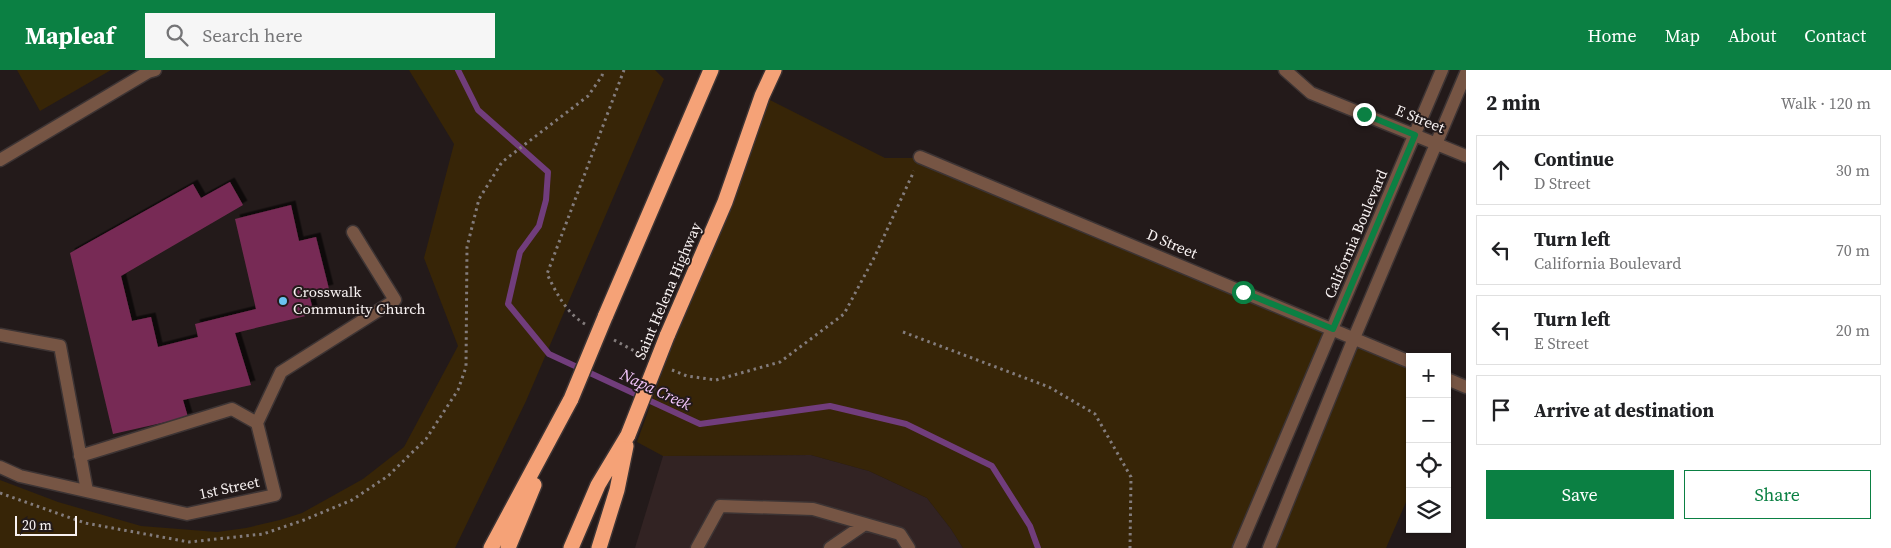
<!DOCTYPE html>
<meta charset="utf-8">
<style>
:root{--surface:#fff;--page:#f6f6f6;--text:#202124;--muted:#757577;--line:#e0e0e0;--accent:#0b8043}
body{margin:0;font-family:"Source Serif 4",serif;background:var(--page);color:var(--text)}
.controls{position:absolute;right:15px;bottom:15px;display:grid;overflow:hidden;border-radius:0px;box-shadow:0 1px 4px #0004}
.controls button{width:45px;height:45px;display:grid;place-items:center;padding:0;border:0;border-bottom:1px solid var(--line);background:var(--surface);color:var(--text);font:25px sans-serif}
.scale{position:absolute;left:15px;bottom:12px;width:62px;box-sizing:border-box;padding-left:5px;border:2px solid #f8f2f2;border-top:0;font-size:14px;line-height:18px;white-space:nowrap;color:#f8f2f2;-webkit-text-stroke:4px #231a1a;paint-order:stroke}
.stop{position:absolute;width:15px;height:15px;margin:-11px;border:4px solid #0b8043;border-radius:50%;background:#fff}
.stop.end{background:#0b8043;border-color:#fff;box-shadow:0 1px 5px #0008}
.list{margin:0;padding:0;list-style:none}
h2{display:flex;justify-content:space-between;align-items:center;height:65px;margin:0;padding:0 20px;font-size:21px}
h2 small{font-size:16px;font-weight:400;color:var(--muted)}
.list li{display:grid;grid-template-columns:32px 1fr auto;gap:15px;align-items:center;box-sizing:border-box;height:70px;margin:0 10px 10px;padding:0 10px;border:1px solid var(--line);border-radius:0px}
.list b{display:block;font-size:19px;white-space:nowrap}
.list p{margin:0;font-size:16px;white-space:nowrap;color:var(--muted)}
.list em{font-size:16px;font-style:normal;color:var(--muted)}
.actions{display:flex;gap:10px;padding:15px 20px}
.actions a{flex:1;padding:11px 0;border:1px solid var(--accent);border-radius:0px;text-align:center;font-size:18px;color:var(--accent)}
.actions .main{background:var(--accent);color:#fff}
.icon{flex:none;width:28px;height:28px;fill:none;stroke:currentColor;stroke-width:2;stroke-linecap:round;stroke-linejoin:round}
.map{position:relative;flex:none;width:1466px;height:478px;overflow:hidden}
header{display:flex;align-items:center;gap:30px;box-sizing:border-box;height:70px;padding:0 25px;background:var(--accent);color:#fff}
header strong{font-size:24px}
nav{display:flex;gap:28px;margin-inline-start:auto;font-size:18px}
.search{width:350px;height:45px;background:var(--page);display:flex;align-items:center;gap:12px;box-sizing:border-box;padding:0 18px;border-radius:0px;color:var(--muted);font-size:19px}
main{display:flex}
aside{flex:1;background:var(--surface)}
.map>svg:first-child{display:block}
.built{fill:#322323}
.green{fill:#372507}
.lines{fill:none;stroke-linecap:round;stroke-linejoin:round}
.stream{stroke:#713d7c;stroke-width:6}
.building{fill:#772c55;filter:url(#shadow)}
.minor-casing{stroke:#3d3434;stroke-width:15}
.highway-casing{stroke:#3d3434;stroke-width:18}
.path{stroke:#837c7c;stroke-width:3;stroke-dasharray:2.5 4;stroke-linecap:butt}
.minor{stroke:#765544;stroke-width:12}
.highway{stroke:#f5a277;stroke-width:15}
.highway-bridge-casing{stroke:#3d3434;stroke-width:18;stroke-linecap:butt}
.highway-bridge{stroke:#f5a277;stroke-width:15}
.route{stroke:#0b8043;stroke-width:6}
.poi-dot{fill:#6ac3f1;stroke:#231a1a;stroke-width:2}
.labels{text-anchor:middle;stroke-width:4;stroke-linejoin:round;paint-order:stroke}
.street-label{font-size:15px;fill:#f8f2f2;stroke:#231a1a}
.poi-label{font-size:15px;fill:#f8f2f2;stroke:#231a1a;text-anchor:start}
.water-label{font-size:16px;font-style:italic;fill:#f5c8fe;stroke:#231a1a}
</style>
<header>
<strong>Mapleaf</strong>
<div class="search"><svg class="icon" aria-label="search" viewBox="0 0 24 24"><circle cx="10" cy="10" r="6"/><path d="M15 15l6 6"/></svg>Search here</div>
<nav><a>Home</a><a>Map</a><a>About</a><a>Contact</a></nav>
</header>
<main>
<div class="map">
<svg width="1466" height="478" viewBox="0 0 1466 478">
<defs>
<filter id="shadow"><feDropShadow dx="4.5" dy="-4.5" stdDeviation="0" flood-color="#0009"/></filter>
</defs>
<rect width="100%" height="100%" fill="#231a1a"/>
<path class="built" d="M811 385 869 401 927 428 951 459 963 478H635L663 386Z"/>
<path class="green" d="M17 0H111L40 41Z
M409 0H655L664 9 526 331 455 478H0V410L58 432 141 456 217 462 246 458 280 450 302 443 363 409 404 377 458 276 424 188 454 74Z
M762 26 885 88H920L1333 259 1239 478H963L951 459 927 428 869 401 811 385 663 386 637 372Z
M1354 268 1410 292V423L1386 478H1269Z"/>
<g class="lines">
<path class="stream" d="M458 0 478 40 548 102 546 130 539 156 520 182 508 234 549 284 700 354 830 336 906 354 992 396 1030 456 1038 478"/>
</g>
<path class="building" d="M230 112 243 135 121 206 132 251 151 247 158 277 198 267 195 254 256 239 235 149 291 135 299 171 316 167 329 219 309 224 314 244 235 263 251 315 183 330 188 347 113 364 70 183 193 114 201 128Z"/>
<g class="lines">
<defs>
<path id="minor" d="M1285 0 1311 23 1466 86
M920 87 1410 292
M0 90 148 2 155 0
M0 265 60 276 87 421
M1447 309 1466 317
M80 386 232 339 257 353
M0 397 20 406 187 444 275 425 257 353 281 302 395 230 353 162
M697 478 720 436 813 439 900 464 909 478
M830 478 865 454
M1239 478 1442 0
M1269 478 1354 268 1466 3"/>
<path id="highway" d="M605 247 711 0
M667 266 725 132 762 26 774 0
M491 478 571 329
M508 478 534 415
M571 478 598 415 628 365
M599 478 617 420 626 376"/>
</defs>
<use href="#minor" class="minor-casing"/>
<use href="#highway" class="highway-casing"/>
<path class="path" d="M585 254C566 243 556 222 547 204L624 0
M903 262 1049 317 1095 344 1131 407 1130 478
M614 270 642 285
M672 300 687 306 716 310 780 292 844 244 875 186 914 101
M0 423 85 453 189 472 263 464 304 450 352 430 388 406 426 369 458 320 466 297 467 177 479 129 502 92 588 26 602 6 603 0"/>
<use href="#minor" class="minor"/>
<use href="#highway" class="highway"/>
<defs>
<path id="highway-bridge" d="M571 329 605 247
M628 365 667 266"/>
</defs>
<use href="#highway-bridge" class="highway-bridge-casing"/>
<use href="#highway-bridge" class="highway-bridge"/>
</g>
<g class="lines">
<path class="route" d="M1243 222 1333 259 1415 65 1364 44"/>
</g>
<circle class="poi-dot" cx="283" cy="231" r="5"/>
<g class="labels">
<g class="street-label">
<text transform="translate(1420 49) rotate(22)" y="5">E Street</text>
<text transform="translate(1356 164) rotate(-67)" y="5">California Boulevard</text>
<text transform="translate(1172 174) rotate(23)" y="5">D Street</text>
<text transform="translate(668 221) rotate(-67)" y="5">Saint Helena Highway</text>
<text transform="translate(229 418) rotate(-12)" y="5">1st Street</text>
</g>
<g class="poi-label">
<text x="293" y="227">Crosswalk<tspan x="293" dy="17">Community Church</tspan></text>
</g>
<g class="water-label">
<text transform="translate(656 319) rotate(25)" y="6">Napa Creek</text>
</g>
</g>
</svg>
<div class="controls">
<button>+</button>
<button>−</button>
<button><svg class="icon" aria-label="locate" viewBox="0 0 24 24"><circle cx="12" cy="12" r="6"/><path d="M12 2v4M12 18v4M2 12h4M18 12h4"/></svg></button>
<button><svg class="icon" aria-label="layers" viewBox="0 0 24 24"><path d="M12 4l9 5-9 5-9-5zM3 14l9 5 9-5"/></svg></button>
</div>
<div class="scale">20 m</div>
<div class="stop" style="left:1243px;top:222px"></div>
<div class="stop end" style="left:1364px;top:44px"></div>
</div>
<aside>
<h2>2 min<small>Walk · 120 m</small></h2>
<ul class="list">
<li><svg class="icon" aria-label="ahead" viewBox="0 0 24 24"><path d="M12 20V5M6 11l6-6 6 6"/></svg><div><b>Continue</b><p>D Street</p></div><em>30 m</em></li>
<li><svg class="icon" aria-label="left" viewBox="0 0 24 24"><path d="M17 20v-9H6M10 6l-5 5 5 5"/></svg><div><b>Turn left</b><p>California Boulevard</p></div><em>70 m</em></li>
<li><svg class="icon" aria-label="left" viewBox="0 0 24 24"><path d="M17 20v-9H6M10 6l-5 5 5 5"/></svg><div><b>Turn left</b><p>E Street</p></div><em>20 m</em></li>
<li><svg class="icon" aria-label="arrive" viewBox="0 0 24 24"><path d="M6 21V4h12l-3 4 3 4H6"/></svg><div><b>Arrive at destination</b></div></li>
</ul>
<div class="actions"><a class="main">Save</a><a>Share</a></div>
</aside>
</main>
